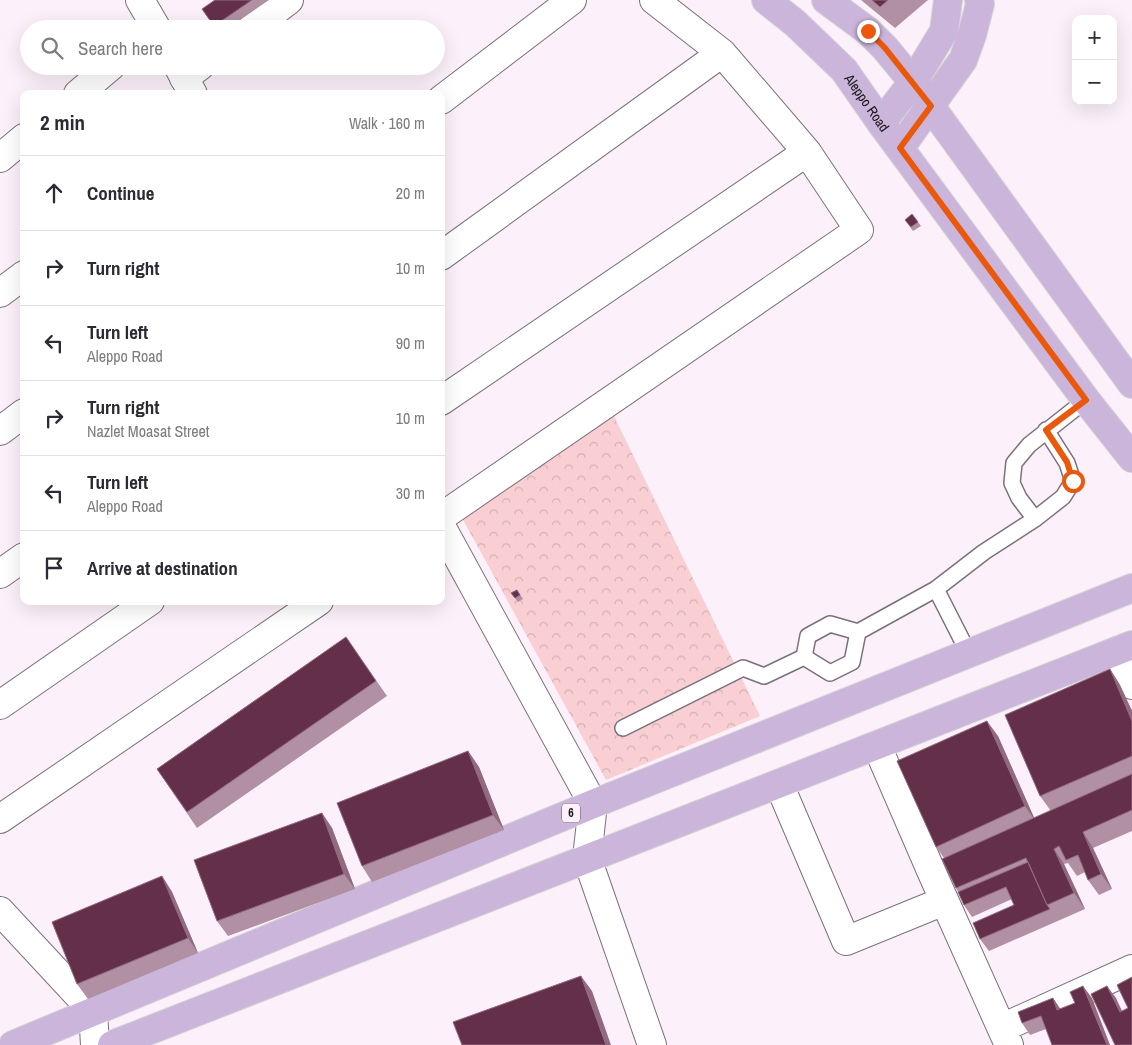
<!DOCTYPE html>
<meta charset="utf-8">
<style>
:root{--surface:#fff;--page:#f2f2f3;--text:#2b2b33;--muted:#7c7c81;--line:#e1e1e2}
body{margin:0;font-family:"Archivo Narrow",sans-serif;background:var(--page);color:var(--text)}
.controls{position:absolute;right:15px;top:15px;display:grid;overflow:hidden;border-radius:10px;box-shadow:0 5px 20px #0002}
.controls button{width:45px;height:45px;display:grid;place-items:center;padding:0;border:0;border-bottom:1px solid var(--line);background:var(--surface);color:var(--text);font:25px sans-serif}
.stop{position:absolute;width:15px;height:15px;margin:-11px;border:4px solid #ea580c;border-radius:50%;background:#fff}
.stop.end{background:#ea580c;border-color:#fff;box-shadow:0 1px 5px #0008}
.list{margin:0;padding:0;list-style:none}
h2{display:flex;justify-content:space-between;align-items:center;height:65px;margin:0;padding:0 20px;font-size:21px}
h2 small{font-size:16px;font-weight:400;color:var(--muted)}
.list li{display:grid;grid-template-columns:32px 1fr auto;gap:15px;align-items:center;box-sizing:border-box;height:75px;padding:0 20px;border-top:1px solid var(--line)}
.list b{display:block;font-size:19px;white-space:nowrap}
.list p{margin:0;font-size:16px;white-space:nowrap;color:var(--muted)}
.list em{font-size:16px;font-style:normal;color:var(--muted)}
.icon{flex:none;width:28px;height:28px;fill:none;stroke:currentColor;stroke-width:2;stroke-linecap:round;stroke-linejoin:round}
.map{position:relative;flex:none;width:1132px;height:1045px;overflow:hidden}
.search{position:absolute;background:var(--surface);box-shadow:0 5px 20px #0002;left:20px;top:20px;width:425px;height:55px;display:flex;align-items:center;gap:12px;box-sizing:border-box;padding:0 18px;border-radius:28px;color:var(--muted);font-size:19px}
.panel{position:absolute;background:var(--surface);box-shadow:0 5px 20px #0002;left:20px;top:90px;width:425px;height:515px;border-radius:10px}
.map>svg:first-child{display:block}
.park{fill:url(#park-crowns)}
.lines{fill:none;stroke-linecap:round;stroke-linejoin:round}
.service-casing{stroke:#7b717a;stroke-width:18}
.minor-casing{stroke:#7b717a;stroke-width:30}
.tertiary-casing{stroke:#7b717a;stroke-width:30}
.primary-casing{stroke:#d5d5d5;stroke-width:30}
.service{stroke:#fff;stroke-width:15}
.minor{stroke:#fff;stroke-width:28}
.tertiary{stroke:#fff;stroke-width:28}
.primary{stroke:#cbb5da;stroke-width:28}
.wall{fill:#b090a2}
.shaded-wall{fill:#926a7e}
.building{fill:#643049;stroke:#926a7e}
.route{stroke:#ea580c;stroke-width:6}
.labels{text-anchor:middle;stroke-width:5;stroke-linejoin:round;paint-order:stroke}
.shield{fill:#fcf1fa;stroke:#5c575c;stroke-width:1}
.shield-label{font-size:12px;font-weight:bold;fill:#181518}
.street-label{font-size:14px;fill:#181518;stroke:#fcf1fa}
</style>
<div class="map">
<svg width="1132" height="1045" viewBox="0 0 1132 1045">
<defs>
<pattern id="park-crowns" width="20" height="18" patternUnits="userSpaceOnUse" patternTransform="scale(1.25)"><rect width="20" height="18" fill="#f9cfd3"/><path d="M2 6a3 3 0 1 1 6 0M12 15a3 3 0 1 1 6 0" fill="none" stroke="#d5b1b4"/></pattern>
</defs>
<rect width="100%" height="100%" fill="#fcf1fa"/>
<path class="park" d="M613 414 760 716 606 780 462 518Z"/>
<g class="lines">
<defs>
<path id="service" d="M1035 519 1019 498 1012 483 1014 463 1029 445 1086 400
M969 654 936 589 984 552 1035 519 1063 497 1073 481 1067 463 1046 430
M804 657 830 673 852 662 858 632
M623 728 743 668 764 676 804 657 808 636 830 624 858 632 936 589"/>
<path id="minor" d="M251 29 289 0
M184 78 200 66
M78 94 111 66
M441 100 572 0
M0 158 24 138
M441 256 722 53
M0 293 24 275
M441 401 807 152
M0 431 24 413
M441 517 859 230 807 152 722 53 654 0
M0 574 24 557
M1117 651 1132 685
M0 705 150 601
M877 746 932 873 1009 1045
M779 784 846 941 944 901
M0 819 319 601
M0 911 93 1011 95 1045
M1002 1028 1132 969"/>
<path id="tertiary" d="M140 0 157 29
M178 66 193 94
M441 526 593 804 587 858 652 1045"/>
<g id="primary">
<path id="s1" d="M766 0 795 23 844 70 881 123 1086 400 1132 458"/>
<path d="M826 0 868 31 885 48 913 82 1132 384"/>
<path d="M881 123 913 82 944 31 948 0"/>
<path d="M900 148 963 60 972 35 980 4 979 0"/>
<path d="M13 1045 593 804 1132 588"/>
<path d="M112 1045 1132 645"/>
</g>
</defs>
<use href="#service" class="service-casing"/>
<use href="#minor" class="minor-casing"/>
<use href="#tertiary" class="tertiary-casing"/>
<use href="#primary" class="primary-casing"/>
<use href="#service" class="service"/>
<use href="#minor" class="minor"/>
<use href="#tertiary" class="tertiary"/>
<use href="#primary" class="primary"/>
</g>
<path class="wall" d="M215 0H269L227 29H216L202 9Z
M861 0H928L895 28Z
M912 214 921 226 913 231 905 220Z
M517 590 523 599 518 602 511 593Z
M346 637 387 696 197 828 157 769Z
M1110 669 1120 685 1132 711V831L1093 848 1112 889 1099 895 1088 880 1085 872 1077 876 1068 863 1064 864 1085 909 989 951 980 939 1014 905 1012 899 972 917 964 905 958 892 956 888 944 858 936 847 998 736 1034 818 1051 811 1040 796Z
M468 751 479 767 504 830 372 882 362 866Z
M322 813 332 828 355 889 228 936 217 921Z
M162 876 172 892 198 953 88 999 77 984Z
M1053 998 1060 1009 1092 998 1046 1029 1030 1035 1022 1023Z"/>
<path class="shaded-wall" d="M1110 669 1120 685 1132 711V721Z
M987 721 998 736 1036 822 1025 806Z
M468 751 479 767 504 830 493 815Z
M322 813 332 828 355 889 344 874Z
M1083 832 1093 848 1112 889 1101 874Z
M1054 849 1064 864 1085 909 1074 893Z
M162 876 172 892 198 953 188 938Z
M581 976 592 991 611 1045H606Z
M1083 986 1092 998 1110 1045H1107Z
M1107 986 1116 998 1128 1024 1120 1012Z
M1053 998 1061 1010H1057Z"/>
<path class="building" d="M215 0H252L214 26 202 9Z
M872 0H888L880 7Z
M912 214 918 222 911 227 905 220Z
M517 590 520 595 515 598 511 593Z
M346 637 376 681 187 812 157 769Z
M1110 669 1132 721V756L1040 796 1005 715Z
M987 721 1025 806 936 847 897 761Z
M468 751 493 815 362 866 337 803Z
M1132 774V810L1083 832 1101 874 1088 880 1078 855 1066 860 1059 846 1054 849 1074 893 1047 905 1026 858 956 888 942 859Z
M322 813 344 874 217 921 194 860Z
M1028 862 1047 905 1050 909 980 939 973 923 1014 905 1006 887 964 905 958 892Z
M162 876 188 938 77 984 52 922Z
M581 976 606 1045H462L453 1022Z
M1132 977V1045H1115L1091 994 1107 986 1120 1012 1128 1008 1117 985Z
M1083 986 1107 1045H1052L1041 1016 1022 1023 1018 1012 1053 998 1057 1010 1075 1003 1070 992Z"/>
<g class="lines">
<path class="route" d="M868 31 885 48 931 106 900 148 1086 400 1046 430 1067 462 1073 481"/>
</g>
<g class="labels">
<rect class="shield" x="562" y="803.5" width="18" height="19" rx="4"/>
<g class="shield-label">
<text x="571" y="817">6</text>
</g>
<g class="street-label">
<text dy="5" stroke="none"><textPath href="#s1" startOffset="145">Aleppo Road</textPath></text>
</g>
</g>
</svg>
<div class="controls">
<button>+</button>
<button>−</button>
</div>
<div class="stop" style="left:1073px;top:481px"></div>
<div class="stop end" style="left:868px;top:31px"></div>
<div class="search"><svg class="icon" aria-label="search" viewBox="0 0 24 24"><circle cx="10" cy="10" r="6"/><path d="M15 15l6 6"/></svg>Search here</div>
<section class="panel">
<h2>2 min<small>Walk · 160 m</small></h2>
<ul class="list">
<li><svg class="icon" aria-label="ahead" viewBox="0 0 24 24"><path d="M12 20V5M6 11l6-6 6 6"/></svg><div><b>Continue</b></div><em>20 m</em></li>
<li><svg class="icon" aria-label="right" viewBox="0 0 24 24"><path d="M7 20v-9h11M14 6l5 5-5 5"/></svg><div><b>Turn right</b></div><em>10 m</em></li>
<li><svg class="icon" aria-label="left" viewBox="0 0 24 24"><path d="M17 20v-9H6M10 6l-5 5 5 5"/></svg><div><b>Turn left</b><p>Aleppo Road</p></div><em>90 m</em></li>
<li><svg class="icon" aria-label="right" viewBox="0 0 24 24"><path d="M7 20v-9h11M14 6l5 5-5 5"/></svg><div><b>Turn right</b><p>Nazlet Moasat Street</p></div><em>10 m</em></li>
<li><svg class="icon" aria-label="left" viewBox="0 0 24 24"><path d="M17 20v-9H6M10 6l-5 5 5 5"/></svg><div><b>Turn left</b><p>Aleppo Road</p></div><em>30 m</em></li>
<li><svg class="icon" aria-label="arrive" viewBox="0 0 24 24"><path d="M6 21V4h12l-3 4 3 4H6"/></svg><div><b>Arrive at destination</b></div></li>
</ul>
</section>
</div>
